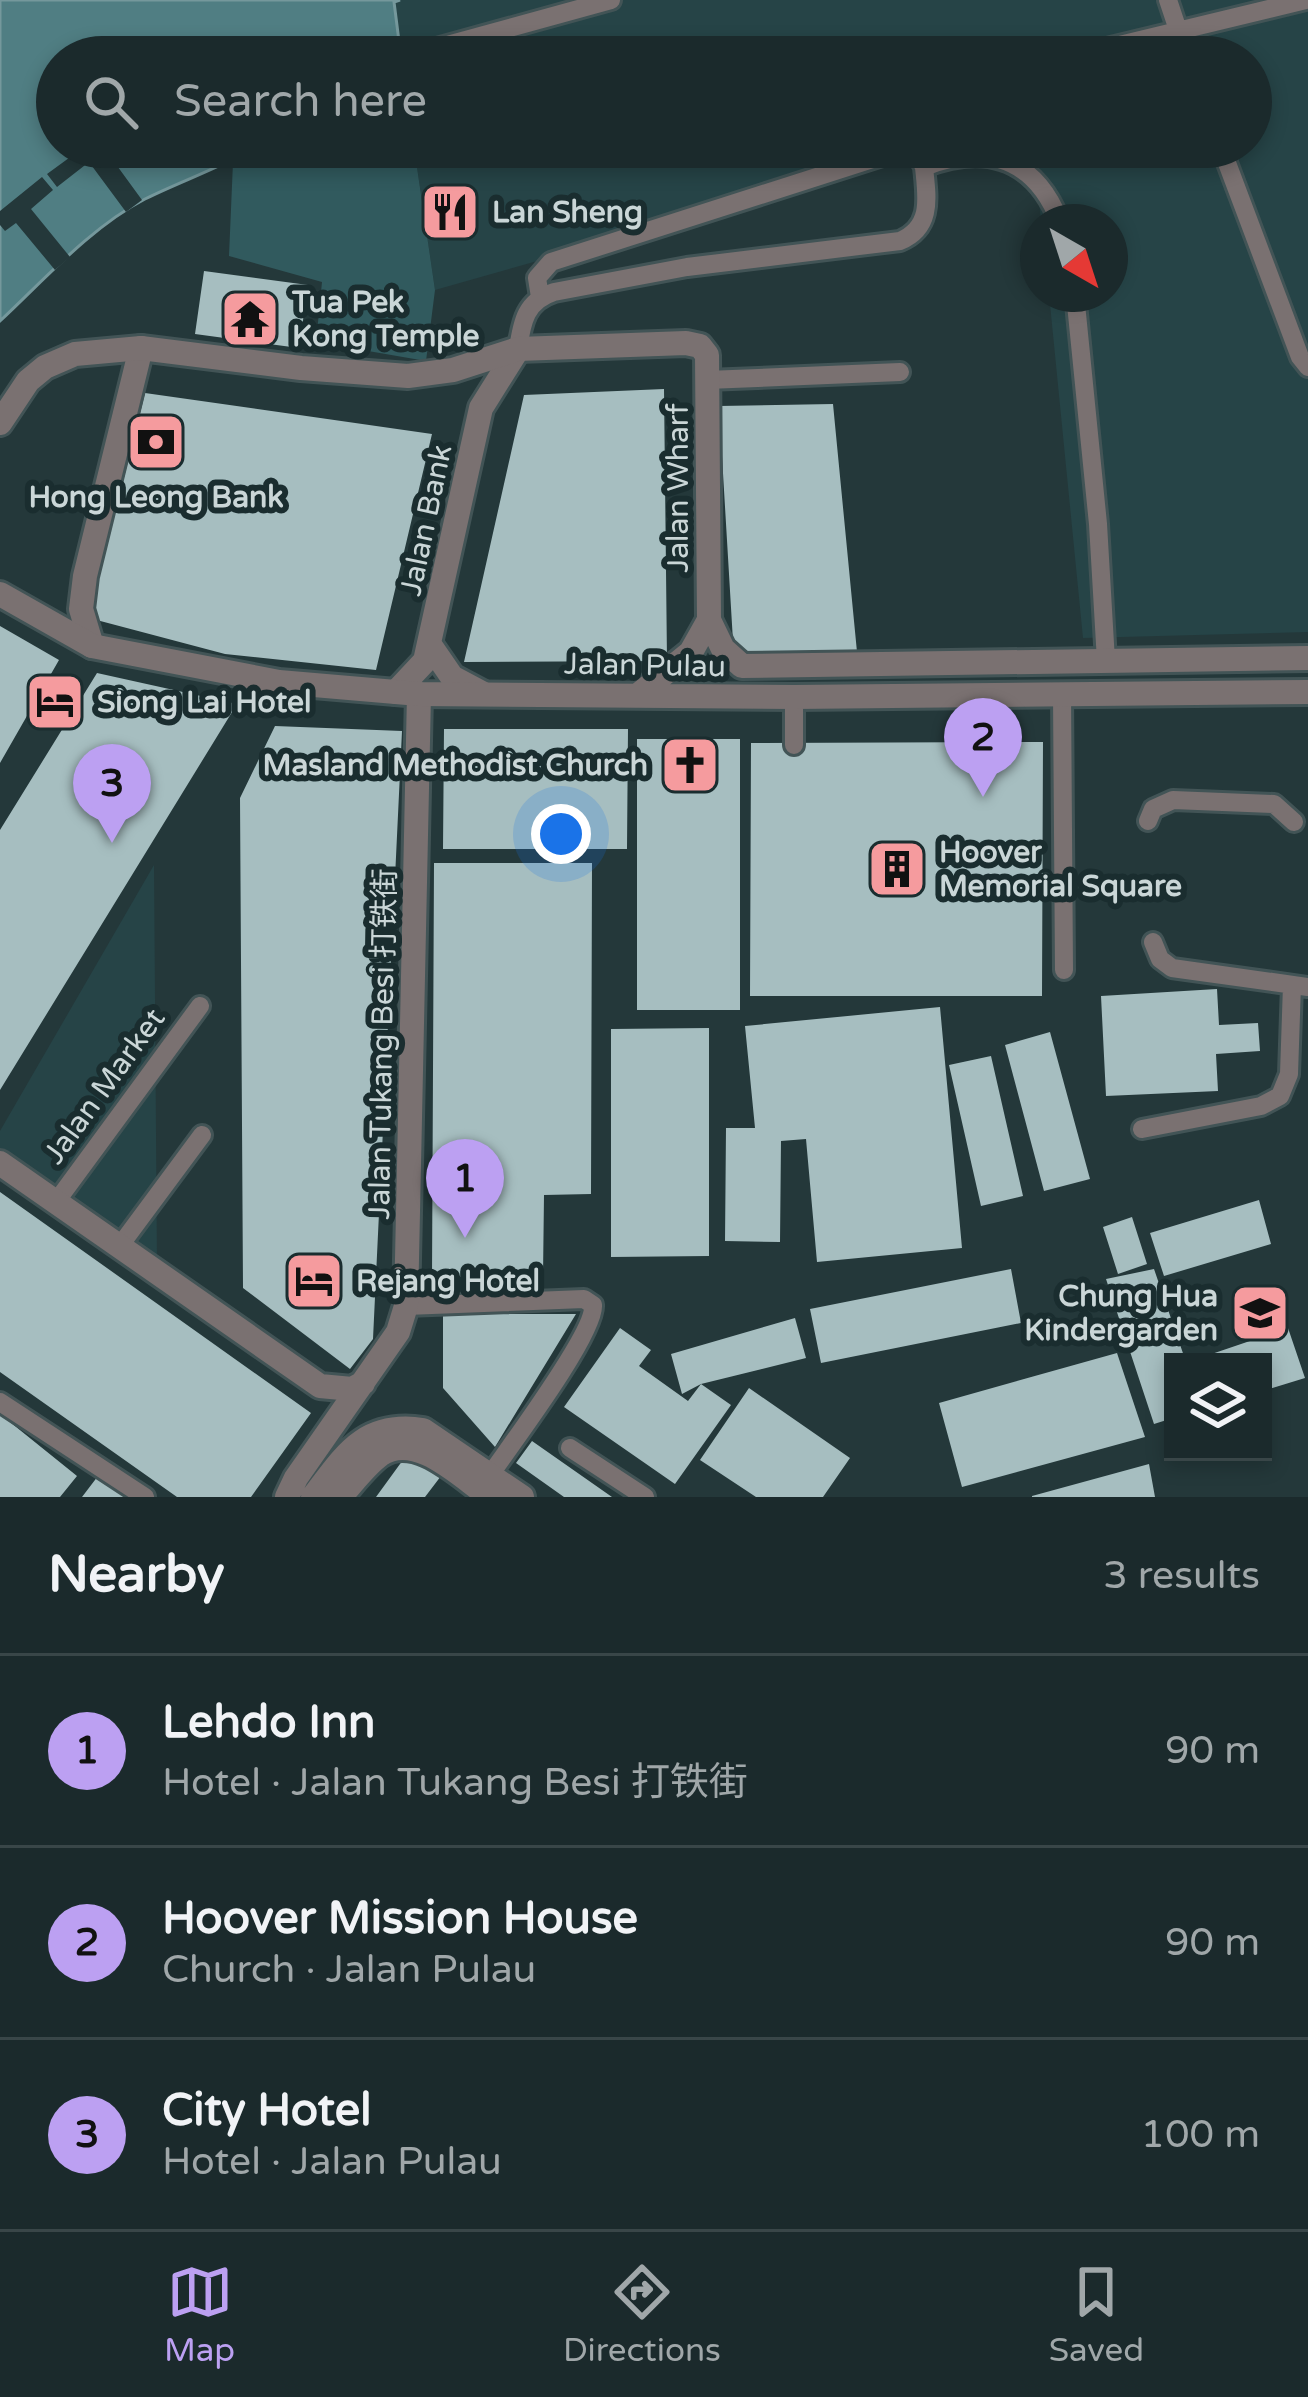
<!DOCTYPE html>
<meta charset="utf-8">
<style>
:root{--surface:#1b2a2c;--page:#283638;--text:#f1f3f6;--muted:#a0a7a9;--line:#394648;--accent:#bca0f2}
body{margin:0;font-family:"Varela Round","Noto Sans SC",sans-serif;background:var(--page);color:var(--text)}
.controls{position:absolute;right:36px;bottom:36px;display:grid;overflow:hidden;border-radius:0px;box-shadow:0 6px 18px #0003}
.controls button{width:108px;height:108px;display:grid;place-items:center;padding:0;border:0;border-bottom:3px solid var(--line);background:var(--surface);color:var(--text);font:60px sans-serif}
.compass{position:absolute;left:1020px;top:204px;width:108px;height:108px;border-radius:50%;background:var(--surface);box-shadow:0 6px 18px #0003;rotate:141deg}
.you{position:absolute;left:561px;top:834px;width:42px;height:42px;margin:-30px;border:9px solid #fff;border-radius:50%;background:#1a73e8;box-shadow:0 0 0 18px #1a73e833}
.badge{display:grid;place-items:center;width:78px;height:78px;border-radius:50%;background:var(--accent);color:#111;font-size:39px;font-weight:700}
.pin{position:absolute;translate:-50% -99px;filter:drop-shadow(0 3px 6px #0008)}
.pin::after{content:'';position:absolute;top:63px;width:42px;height:36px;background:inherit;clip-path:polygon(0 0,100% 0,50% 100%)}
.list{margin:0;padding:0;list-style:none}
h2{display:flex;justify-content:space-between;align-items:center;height:156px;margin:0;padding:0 48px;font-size:51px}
h2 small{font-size:39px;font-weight:400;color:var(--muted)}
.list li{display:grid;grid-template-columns:78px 1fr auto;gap:36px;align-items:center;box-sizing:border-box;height:192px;padding:0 48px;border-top:3px solid var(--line)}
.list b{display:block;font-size:45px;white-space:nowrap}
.list p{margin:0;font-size:39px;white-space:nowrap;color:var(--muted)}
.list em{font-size:39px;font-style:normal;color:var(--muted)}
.icon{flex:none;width:66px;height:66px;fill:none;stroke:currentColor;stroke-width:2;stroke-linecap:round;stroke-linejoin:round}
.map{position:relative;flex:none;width:1308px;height:1497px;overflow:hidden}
.search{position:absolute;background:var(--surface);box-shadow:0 6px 18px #0003;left:36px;right:36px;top:36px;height:132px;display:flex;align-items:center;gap:30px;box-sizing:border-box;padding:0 42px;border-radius:66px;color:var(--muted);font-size:45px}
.sheet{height:732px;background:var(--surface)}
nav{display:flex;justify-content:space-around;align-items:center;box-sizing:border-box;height:168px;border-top:3px solid var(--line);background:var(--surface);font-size:33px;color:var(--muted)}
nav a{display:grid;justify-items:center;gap:6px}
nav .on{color:var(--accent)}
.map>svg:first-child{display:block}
.built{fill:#264447}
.green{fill:#315a5e}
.water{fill:#507e83;stroke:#75989c;stroke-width:3}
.pier{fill:#24383a}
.building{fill:#a6bec0}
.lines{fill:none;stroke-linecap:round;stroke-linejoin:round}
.service-casing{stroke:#425456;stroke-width:24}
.minor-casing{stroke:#425456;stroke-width:30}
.tertiary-casing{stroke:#425456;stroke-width:30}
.service{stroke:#7a7171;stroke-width:18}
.minor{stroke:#7a7171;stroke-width:24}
.tertiary{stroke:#7a7171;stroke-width:24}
.labels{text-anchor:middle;stroke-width:12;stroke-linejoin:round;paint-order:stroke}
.poi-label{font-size:30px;font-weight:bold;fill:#cad6d7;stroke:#1a2d2f;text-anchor:start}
.street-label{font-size:30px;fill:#cad6d7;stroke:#1a2d2f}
</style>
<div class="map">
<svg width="1308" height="1497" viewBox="0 0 1308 1497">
<rect width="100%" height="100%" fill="#24383a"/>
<path class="built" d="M400 0H1308V632L1083 638 1049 294H1110V222H1041L1034 147H1251V57H401L394 2Z
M414 147H939L435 290Z
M154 865 157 1265 0 1158V1131Z"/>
<path class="green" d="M258 147H414L435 290 426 361 316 342 322 282 229 256 233 162Z"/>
<path class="water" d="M0 0H400L394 2 401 57H57V147H256C220 168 181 181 145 199 91 227 44 280 0 321Z"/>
<path class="pier" d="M84 147H112L107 152 142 200 126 212 89 162 57 187 47 174Z
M42 177 53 190 31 209 70 257 55 270 16 223 5 231 0 225V211Z"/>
<path class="building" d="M204 271 308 285 299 348 195 334Z
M664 389 667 661 464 662 524 395Z
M145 393 432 434 376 670 225 654 89 618Z
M833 404 857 652 734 658 719 406Z
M0 626 59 660 0 763Z
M97 673 237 704 0 1090V830Z
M275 726 402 731 373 1339 350 1369 243 1288 240 798Z
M444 729H628L627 849H443Z
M637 739H740V1010H637Z
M1043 742 1042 996H750L751 743Z
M434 863H592L591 1194 544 1195 543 1277H432Z
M1217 989 1219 1025 1258 1023 1260 1051 1216 1054 1218 1091 1106 1096 1101 996Z
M940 1007 962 1248 817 1262 806 1139 781 1141 780 1242 725 1241 726 1128H755L745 1026Z
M709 1028V1256L611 1257V1029Z
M1050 1032 1090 1179 1044 1191 1005 1045Z
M991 1056 1023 1196 981 1206 949 1065Z
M0 1192 311 1413 251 1497H177L0 1372Z
M1259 1200 1271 1244 1164 1276 1150 1233Z
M1132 1217 1147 1264 1118 1274 1103 1227Z
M1011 1269 1021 1323 821 1363 810 1309Z
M1154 1269 1186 1362H1173V1418L1154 1424 1106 1279Z
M443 1314H576L495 1447 443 1388Z
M795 1318 806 1358 701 1384 731 1405 675 1484 564 1407 620 1328 651 1350 639 1366 688 1401 701 1384 682 1394 671 1354Z
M1288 1328 1305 1378 1263 1391V1362H1188Z
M1117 1353 1145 1437 962 1487 939 1403Z
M749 1388 850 1458 823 1497H756L700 1460Z
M0 1414 77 1476 60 1497H0Z
M532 1441 612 1497H564L516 1463Z
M408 1453 441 1476 425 1497H376Z
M1149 1464 1155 1497H1032V1496Z
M98 1476 126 1497H82Z"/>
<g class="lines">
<defs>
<path id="service" d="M1168 0 1187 57
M1103 49 1306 0
M422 52 611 0
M1221 147 1300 357 1308 367
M1075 294 1098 524 1106 661
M540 297 537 278 551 262 907 148 915 149 924 167
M518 349C522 321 526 301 554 292L687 267 900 241C933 227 927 197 924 167 986 143 1035 158 1060 222
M707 380 900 372
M1062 693 1064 970
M794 745V697
M1148 821 1153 809 1173 800 1274 804 1294 822
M1153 942 1160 959 1172 968 1308 987
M1142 1129 1261 1106 1280 1096 1289 1074 1292 985
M56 1202 200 1006
M119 1247 202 1135
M406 1306 584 1299 593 1305C596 1332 510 1446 490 1475
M0 1402 145 1497
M570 1448 645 1497"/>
<path id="minor" d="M430 645 452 677 484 694
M92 646 81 609 85 576 141 348
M396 692 425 661 481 408 518 349
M0 1163 320 1386 352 1389 363 1383
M287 1497 296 1478 398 1332 406 1306 419 694
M313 1497C345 1455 364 1421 423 1430L522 1497
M340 1497C353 1483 365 1466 380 1455 416 1430 462 1478 490 1497"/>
<path id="tertiary" d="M0 423 28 381 45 367 75 354 141 348 301 368 408 376 453 370 518 349 686 343 700 346 707 355 709 620 723 649 742 666 1308 658
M0 594 92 646 279 682 419 694 794 697 1308 692
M638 695 691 652 709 620"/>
</defs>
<use href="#service" class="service-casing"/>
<use href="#minor" class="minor-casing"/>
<use href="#tertiary" class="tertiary-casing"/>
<use href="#service" class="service"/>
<use href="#minor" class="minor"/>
<use href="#tertiary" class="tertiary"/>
</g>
<defs>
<symbol id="restaurant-square" viewBox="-11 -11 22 22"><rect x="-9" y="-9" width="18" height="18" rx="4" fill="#f59b9e" stroke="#1a2d2f"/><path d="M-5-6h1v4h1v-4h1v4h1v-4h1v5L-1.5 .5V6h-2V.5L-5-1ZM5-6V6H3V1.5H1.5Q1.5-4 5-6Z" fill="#111"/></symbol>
<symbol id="temple-square" viewBox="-11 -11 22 22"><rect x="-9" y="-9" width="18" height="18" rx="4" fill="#f59b9e" stroke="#1a2d2f"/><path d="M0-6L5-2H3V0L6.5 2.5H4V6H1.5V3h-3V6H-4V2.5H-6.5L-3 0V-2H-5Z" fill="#111"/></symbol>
<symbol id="bank-square" viewBox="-11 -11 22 22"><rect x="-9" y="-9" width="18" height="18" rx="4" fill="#f59b9e" stroke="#1a2d2f"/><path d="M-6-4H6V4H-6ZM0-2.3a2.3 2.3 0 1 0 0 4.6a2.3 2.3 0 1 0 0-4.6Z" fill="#111"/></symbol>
<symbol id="hotel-square" viewBox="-11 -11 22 22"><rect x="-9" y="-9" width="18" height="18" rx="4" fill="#f59b9e" stroke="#1a2d2f"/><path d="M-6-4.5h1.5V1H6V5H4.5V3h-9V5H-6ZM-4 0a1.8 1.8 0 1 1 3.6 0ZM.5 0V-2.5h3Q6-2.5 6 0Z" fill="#111"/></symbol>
<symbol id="church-square" viewBox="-11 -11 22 22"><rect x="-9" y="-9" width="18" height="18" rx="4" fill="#f59b9e" stroke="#1a2d2f"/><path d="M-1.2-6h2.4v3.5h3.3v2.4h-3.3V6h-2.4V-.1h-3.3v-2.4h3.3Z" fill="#111"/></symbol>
<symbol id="building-square" viewBox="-11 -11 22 22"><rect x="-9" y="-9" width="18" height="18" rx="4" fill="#f59b9e" stroke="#1a2d2f"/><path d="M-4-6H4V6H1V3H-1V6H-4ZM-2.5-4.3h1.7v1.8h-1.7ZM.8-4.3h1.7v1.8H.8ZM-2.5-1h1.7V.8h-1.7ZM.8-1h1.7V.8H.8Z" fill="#111"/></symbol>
<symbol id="school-square" viewBox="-11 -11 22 22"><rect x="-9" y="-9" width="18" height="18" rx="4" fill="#f59b9e" stroke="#1a2d2f"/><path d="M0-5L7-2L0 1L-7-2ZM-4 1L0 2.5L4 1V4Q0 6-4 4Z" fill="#111"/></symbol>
</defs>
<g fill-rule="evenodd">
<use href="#restaurant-square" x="417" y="179" width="66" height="66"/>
<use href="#temple-square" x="217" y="286" width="66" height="66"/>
<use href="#bank-square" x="123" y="409" width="66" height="66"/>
<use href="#hotel-square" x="22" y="669" width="66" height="66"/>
<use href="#church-square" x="657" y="732" width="66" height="66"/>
<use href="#building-square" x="864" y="836" width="66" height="66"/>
<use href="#hotel-square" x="281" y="1248" width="66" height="66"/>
<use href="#school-square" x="1227" y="1280" width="66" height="66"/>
</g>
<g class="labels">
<g class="poi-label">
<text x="492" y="222">Lan Sheng</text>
<text x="292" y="312">Tua Pek<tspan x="292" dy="34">Kong Temple</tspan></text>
<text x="156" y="507" text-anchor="middle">Hong Leong Bank</text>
<text x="97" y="712">Siong Lai Hotel</text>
<text x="648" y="775" text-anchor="end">Masland Methodist Church</text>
<text x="939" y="862">Hoover<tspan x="939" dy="34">Memorial Square</tspan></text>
<text x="356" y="1291">Rejang Hotel</text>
<text x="1218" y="1306" text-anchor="end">Chung Hua<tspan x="1218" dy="34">Kindergarden</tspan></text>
</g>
<g class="street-label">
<text transform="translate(678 488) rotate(-90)" y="10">Jalan Wharf</text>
<text transform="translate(426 520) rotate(-78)" y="10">Jalan Bank</text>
<text transform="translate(645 665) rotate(1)" y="10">Jalan Pulau</text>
<text transform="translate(382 1044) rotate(-89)" y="10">Jalan Tukang Besi 打铁街</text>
<text transform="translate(104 1086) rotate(-54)" y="10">Jalan Market</text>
</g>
</g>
</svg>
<div class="controls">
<button><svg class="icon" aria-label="layers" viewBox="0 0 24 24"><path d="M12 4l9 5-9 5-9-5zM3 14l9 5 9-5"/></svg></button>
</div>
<svg class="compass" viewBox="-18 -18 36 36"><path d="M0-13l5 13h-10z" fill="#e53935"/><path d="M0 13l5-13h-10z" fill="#a0a7a9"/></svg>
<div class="you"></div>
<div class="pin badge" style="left:465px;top:1238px">1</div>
<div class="pin badge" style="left:983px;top:797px">2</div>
<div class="pin badge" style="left:112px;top:843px">3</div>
<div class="search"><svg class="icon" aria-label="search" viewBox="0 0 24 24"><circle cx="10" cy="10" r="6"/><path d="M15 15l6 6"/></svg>Search here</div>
</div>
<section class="sheet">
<h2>Nearby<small>3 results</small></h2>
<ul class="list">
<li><span class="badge">1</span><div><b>Lehdo Inn</b><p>Hotel · Jalan Tukang Besi 打铁街</p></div><em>90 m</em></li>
<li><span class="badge">2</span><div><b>Hoover Mission House</b><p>Church · Jalan Pulau</p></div><em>90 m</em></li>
<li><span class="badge">3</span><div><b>City Hotel</b><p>Hotel · Jalan Pulau</p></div><em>100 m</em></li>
</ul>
</section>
<nav>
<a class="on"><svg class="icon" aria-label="map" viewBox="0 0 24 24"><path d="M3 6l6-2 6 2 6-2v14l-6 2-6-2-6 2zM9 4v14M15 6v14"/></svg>Map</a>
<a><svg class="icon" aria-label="directions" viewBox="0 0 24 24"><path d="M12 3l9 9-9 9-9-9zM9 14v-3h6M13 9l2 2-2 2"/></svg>Directions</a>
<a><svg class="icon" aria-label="saved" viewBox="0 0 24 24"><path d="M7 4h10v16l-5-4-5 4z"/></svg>Saved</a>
</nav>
